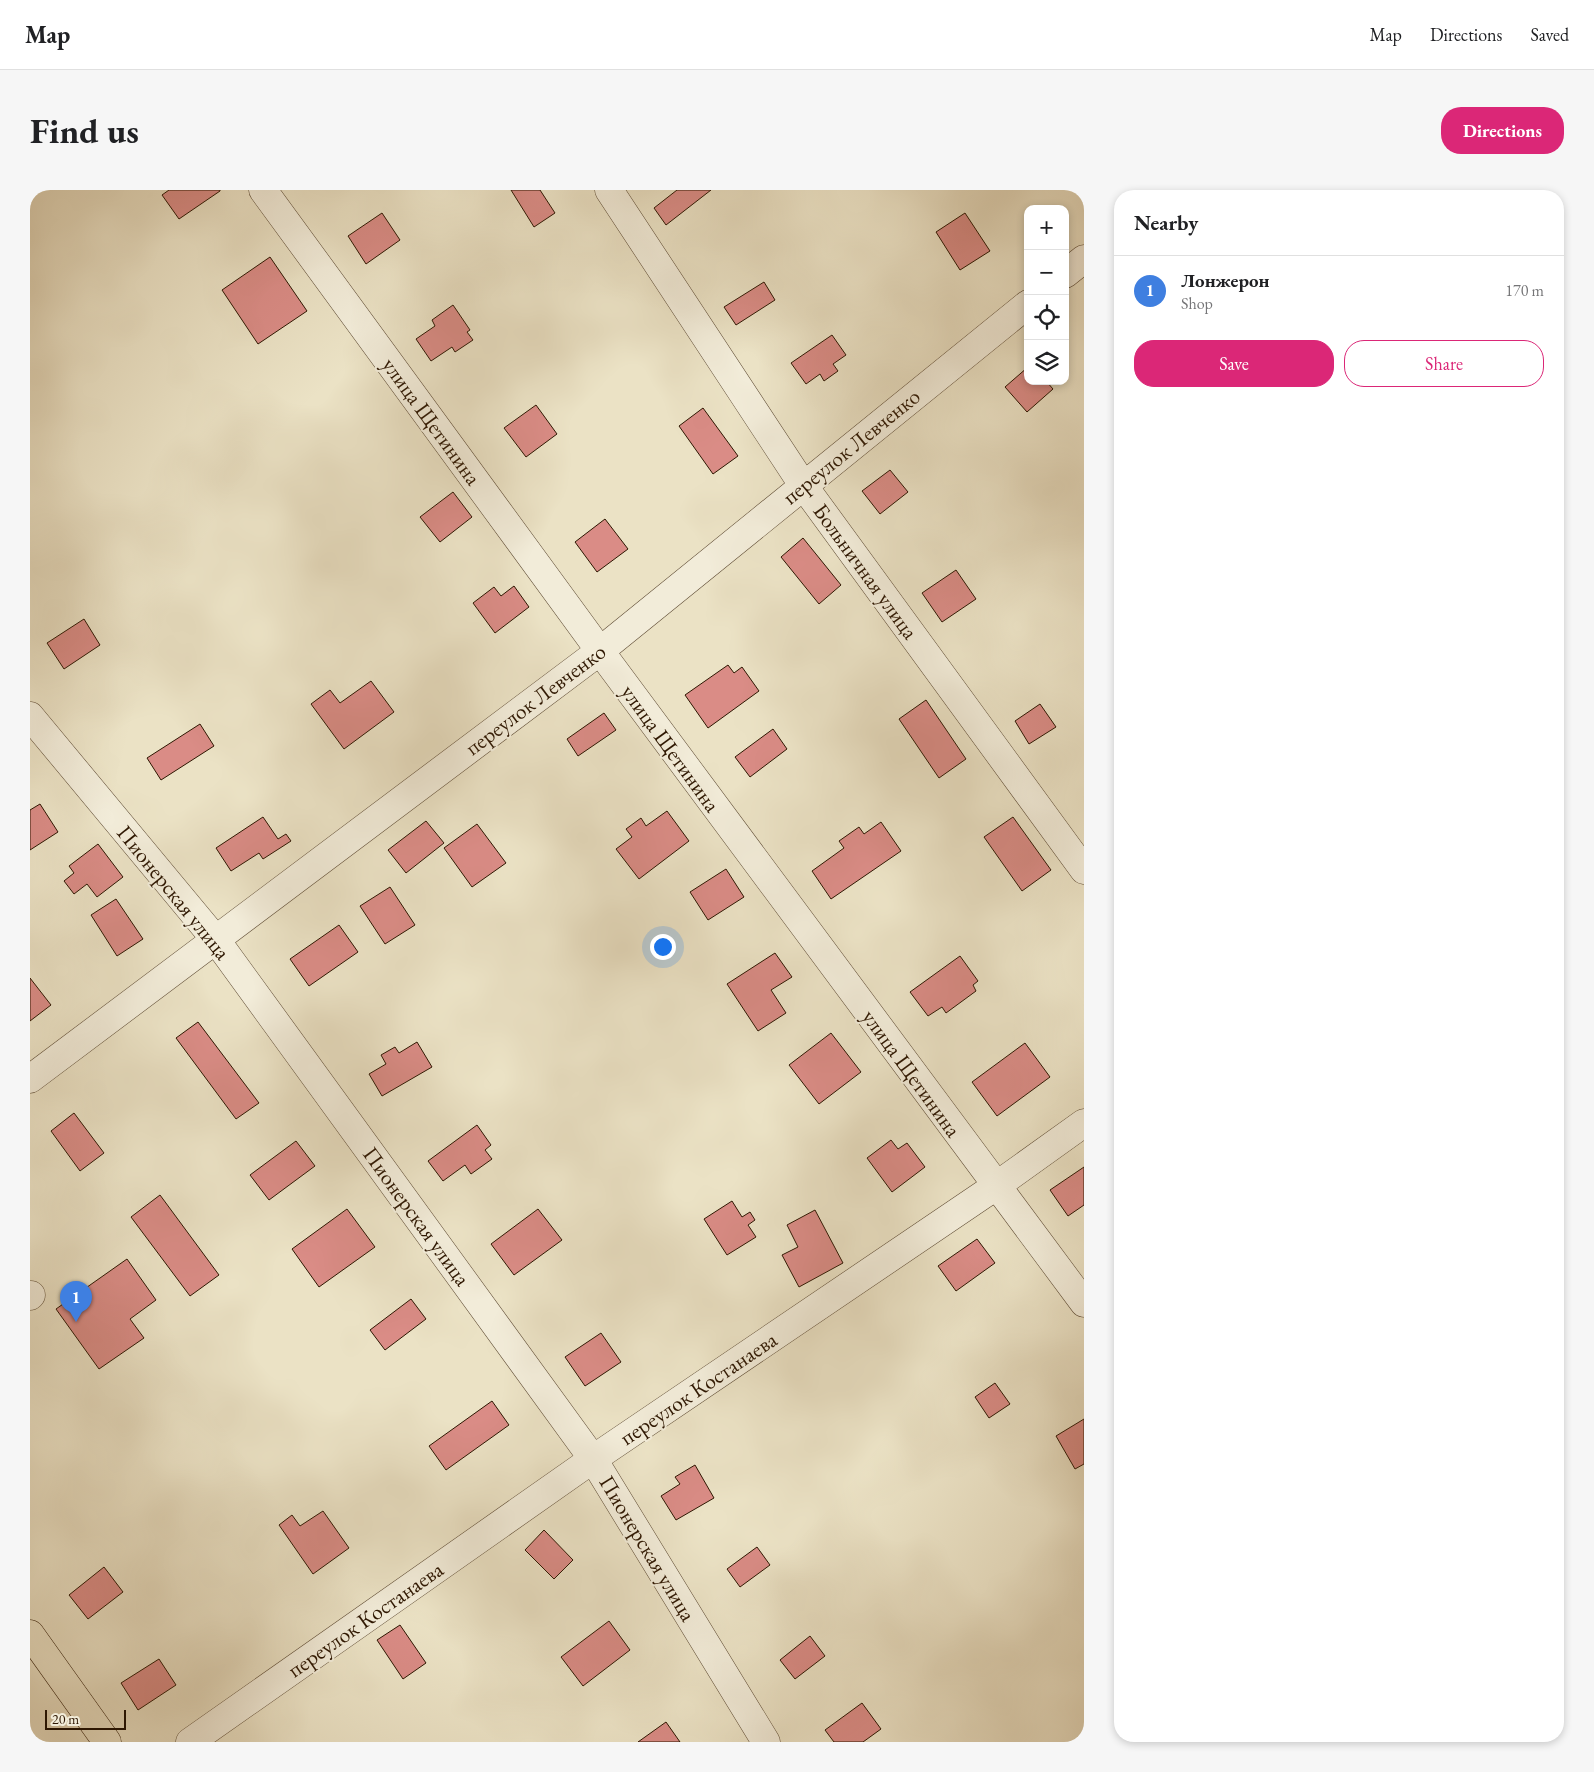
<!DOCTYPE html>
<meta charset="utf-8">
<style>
:root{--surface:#fff;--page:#f6f6f6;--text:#202124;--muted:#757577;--line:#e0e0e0;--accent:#db2777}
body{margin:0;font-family:"EB Garamond",serif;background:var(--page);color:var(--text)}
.controls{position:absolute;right:15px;top:15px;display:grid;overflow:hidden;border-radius:10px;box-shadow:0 2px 8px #0003}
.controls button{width:45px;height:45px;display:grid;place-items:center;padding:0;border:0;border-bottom:1px solid var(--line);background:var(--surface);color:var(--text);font:25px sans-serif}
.scale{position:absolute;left:15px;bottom:12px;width:81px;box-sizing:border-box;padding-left:5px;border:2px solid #2e1702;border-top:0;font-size:14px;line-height:18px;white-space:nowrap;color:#2e1702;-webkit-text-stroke:4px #f2ecd9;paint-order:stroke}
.you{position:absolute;left:632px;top:756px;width:18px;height:18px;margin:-12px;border:4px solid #fff;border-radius:50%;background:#1a73e8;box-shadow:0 0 0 8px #1a73e833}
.badge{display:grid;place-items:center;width:32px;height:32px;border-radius:50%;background:var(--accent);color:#fff;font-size:16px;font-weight:700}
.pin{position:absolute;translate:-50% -41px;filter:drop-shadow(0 1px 2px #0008)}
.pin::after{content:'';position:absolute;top:26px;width:18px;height:15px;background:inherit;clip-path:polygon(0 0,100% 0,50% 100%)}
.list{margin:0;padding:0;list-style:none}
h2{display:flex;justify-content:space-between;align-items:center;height:65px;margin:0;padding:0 20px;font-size:21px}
h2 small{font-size:16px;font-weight:400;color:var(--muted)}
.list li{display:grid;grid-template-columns:32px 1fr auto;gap:15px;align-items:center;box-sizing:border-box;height:70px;padding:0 20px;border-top:1px solid var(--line)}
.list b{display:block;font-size:19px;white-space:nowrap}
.list p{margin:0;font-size:16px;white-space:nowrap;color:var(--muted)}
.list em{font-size:16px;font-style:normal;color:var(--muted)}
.actions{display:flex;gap:10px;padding:15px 20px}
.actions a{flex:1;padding:11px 0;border:1px solid var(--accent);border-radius:20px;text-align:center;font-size:18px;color:var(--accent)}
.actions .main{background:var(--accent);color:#fff}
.icon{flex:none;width:28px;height:28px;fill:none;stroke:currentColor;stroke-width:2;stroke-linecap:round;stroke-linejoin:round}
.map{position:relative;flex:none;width:1054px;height:1552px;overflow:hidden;border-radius:20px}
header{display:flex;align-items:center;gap:30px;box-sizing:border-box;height:70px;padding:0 25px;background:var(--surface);border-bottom:1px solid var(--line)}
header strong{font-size:24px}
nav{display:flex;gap:28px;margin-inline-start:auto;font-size:18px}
.intro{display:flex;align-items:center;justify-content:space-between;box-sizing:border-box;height:120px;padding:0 30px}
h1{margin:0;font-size:35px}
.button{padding:12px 22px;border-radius:20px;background:var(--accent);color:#fff;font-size:18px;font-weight:700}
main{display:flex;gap:30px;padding:0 30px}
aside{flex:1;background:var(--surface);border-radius:20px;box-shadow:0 2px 8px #0003}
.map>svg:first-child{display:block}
.building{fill:#da8c86;stroke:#2e1702}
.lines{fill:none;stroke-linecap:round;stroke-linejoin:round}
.minor-casing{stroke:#5d4a33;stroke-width:29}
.major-casing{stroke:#2e1702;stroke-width:29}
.minor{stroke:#f2ecd9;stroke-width:28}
.major{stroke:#ebe2c5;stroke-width:28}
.labels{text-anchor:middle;stroke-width:4;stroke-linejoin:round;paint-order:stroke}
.street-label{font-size:22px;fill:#2e1702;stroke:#f2ecd9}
</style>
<header>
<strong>Map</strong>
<nav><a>Map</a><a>Directions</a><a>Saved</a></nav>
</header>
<div class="intro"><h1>Find us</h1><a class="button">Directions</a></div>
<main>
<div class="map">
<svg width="1054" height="1552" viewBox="0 0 1054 1552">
<rect width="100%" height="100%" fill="#ebe2c5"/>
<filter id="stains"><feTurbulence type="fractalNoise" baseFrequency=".004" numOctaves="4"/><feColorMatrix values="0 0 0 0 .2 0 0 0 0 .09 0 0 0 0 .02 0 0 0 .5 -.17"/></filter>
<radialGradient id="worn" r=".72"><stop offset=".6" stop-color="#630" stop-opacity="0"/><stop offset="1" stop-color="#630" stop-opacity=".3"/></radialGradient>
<path class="building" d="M139 0H190V1L149 29 132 5Z
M481 0H510L525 23 504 37Z
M647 0H681L636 35 624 18Z
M352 23 370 50 336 74 318 46Z
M935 23 960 61 930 80 906 42Z
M240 67 277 121 228 154 192 100Z
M734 92 745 110 706 135 694 117Z
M423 115 440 140 437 142 443 150 425 162 422 157 401 171 386 149 405 136 402 130Z
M802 145 816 165 803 174 808 181 794 191 790 184 776 194 761 173Z
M998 177V191H1016L1023 199 997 222 975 197Z
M506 215 527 244 496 267 474 238Z
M673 218 708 266 683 284 649 236Z
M860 280 878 302 850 324 832 301Z
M423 302 442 327 410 352 390 327Z
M575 329 598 359 567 382 545 352Z
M773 348 811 395 789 414 751 367Z
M926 380 946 409 912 432 892 403Z
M484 396 499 417 465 443 443 413 464 397 471 406Z
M54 429 70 455 34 479 17 453Z
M698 475 704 483 712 477 729 501 678 538 655 505Z
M341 491 364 522 314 559 281 514 300 500 310 513Z
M896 510 936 569 909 588 869 529Z
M1010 514 1026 537 999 554 985 531Z
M574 523 586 540 548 566 537 549Z
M170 534 184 556 131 590 117 568Z
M743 539 757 559 720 587 705 567Z
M10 614 28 642 0 660V620Z
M637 621 659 651 609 689 586 659 602 647 596 639 611 628 616 636Z
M233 627 248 649 256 644 261 651 233 669 229 663 201 681 186 658Z
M983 627 1021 680 992 701 954 647Z
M396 631 414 653 376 683 358 660Z
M851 632 871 661 801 709 782 681 814 658 809 651 829 637 834 644Z
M447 634 476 673 442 697 414 658Z
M68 654 93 687 67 707 57 694 44 704 34 691 44 683 39 676Z
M696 679 714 707 678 730 660 702Z
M360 697 385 735 355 754 330 716Z
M86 709 113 749 87 766 61 725Z
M309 735 328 762 279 796 260 769Z
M745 763 762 787 741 800 756 823 728 841 697 794Z
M930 766 948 791 943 795 946 801 916 823 912 817 898 826 880 802Z
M0 788 21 815 0 831Z
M168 832 229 913 206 929 146 848Z
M801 843 831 882 789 914 759 875Z
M387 852 402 877 352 906 339 884 356 874 351 865 365 857 369 863Z
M995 853 1020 887 967 926 942 892Z
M44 923 74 963 50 981 21 941Z
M447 935 461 955 455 960 462 969 441 984 435 975 413 991 398 971Z
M861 950 868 959 877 953 895 977 862 1002 837 968Z
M266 951 285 976 239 1010 220 985Z
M1054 977V1015L1038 1026 1020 1000Z
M130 1005 189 1085 160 1106 101 1027Z
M702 1011 712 1027 720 1022 725 1030 718 1035 726 1047 697 1065 674 1029Z
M317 1019 345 1057 289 1097 262 1059Z
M508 1019 532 1050 484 1085 461 1054Z
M785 1020 813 1073 769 1097 752 1065 768 1057 757 1035Z
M947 1049 965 1073 926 1101 908 1076Z
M97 1069 126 1110 100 1129 114 1148 69 1179 26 1119Z
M381 1109 396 1129 355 1160 340 1140Z
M571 1143 591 1172 555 1196 535 1167Z
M965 1193 980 1214 959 1228 945 1207Z
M462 1211 479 1235 416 1280 399 1256Z
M1054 1229V1274L1045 1279 1026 1246Z
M665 1275 684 1308 646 1330 631 1306 650 1294 645 1287Z
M293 1321 319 1358 283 1384 249 1335 262 1325 270 1336Z
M514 1340 543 1370 524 1389 495 1360Z
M727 1357 740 1375 710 1397 697 1379Z
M74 1377 93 1402 58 1429 39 1405Z
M579 1431 600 1460 553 1496 531 1467Z
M370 1435 396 1473 373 1489 347 1450Z
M780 1446 795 1466 765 1489 750 1470Z
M129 1469 146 1495 108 1520 91 1493Z
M832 1513 851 1539 833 1552H804L795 1540Z
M636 1532 650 1552H608Z"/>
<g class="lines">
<defs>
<path id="minor" d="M233 0 570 461 1054 1113
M579 0 773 295 1054 680
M1035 84 1054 69
M0 526 186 750 563 1269 736 1552
M0 889 570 461 998 114
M0 1106 1 1105
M160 1552 563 1269 966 996 1054 933"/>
<path id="major" d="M0 1444 77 1552"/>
</defs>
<use href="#minor" class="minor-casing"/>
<use href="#major" class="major-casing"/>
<use href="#minor" class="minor"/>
<use href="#major" class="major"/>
</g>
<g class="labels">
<g class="street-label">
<text transform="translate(402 231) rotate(54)" y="8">улица Щетинина</text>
<text transform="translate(821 256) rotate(-39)" y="8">переулок Левченко</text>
<text transform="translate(836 381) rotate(54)" y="8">Больничная улица</text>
<text transform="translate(505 509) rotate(-37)" y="8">переулок Левченко</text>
<text transform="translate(641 558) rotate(54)" y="8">улица Щетинина</text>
<text transform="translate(144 702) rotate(51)" y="8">Пионерская улица</text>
<text transform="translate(882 883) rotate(54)" y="8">улица Щетинина</text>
<text transform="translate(387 1026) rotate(54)" y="8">Пионерская улица</text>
<text transform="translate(668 1198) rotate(-34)" y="8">переулок Костанаева</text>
<text transform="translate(618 1358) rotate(59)" y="8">Пионерская улица</text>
<text transform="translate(335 1429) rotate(-35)" y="8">переулок Костанаева</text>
</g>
</g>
<rect width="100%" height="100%" filter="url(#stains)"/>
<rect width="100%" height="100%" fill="url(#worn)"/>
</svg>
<div class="controls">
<button>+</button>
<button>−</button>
<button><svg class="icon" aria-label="locate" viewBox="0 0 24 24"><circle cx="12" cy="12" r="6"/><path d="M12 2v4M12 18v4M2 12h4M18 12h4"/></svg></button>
<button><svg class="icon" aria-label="layers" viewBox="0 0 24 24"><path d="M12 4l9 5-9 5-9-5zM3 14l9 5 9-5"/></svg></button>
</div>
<div class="scale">20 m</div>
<div class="you"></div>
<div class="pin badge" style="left:46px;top:1132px;background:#3f7fe0">1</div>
</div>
<aside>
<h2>Nearby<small></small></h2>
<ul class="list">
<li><span class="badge" style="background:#3f7fe0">1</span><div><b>Лонжерон</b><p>Shop</p></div><em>170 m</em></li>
</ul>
<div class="actions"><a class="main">Save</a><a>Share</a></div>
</aside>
</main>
